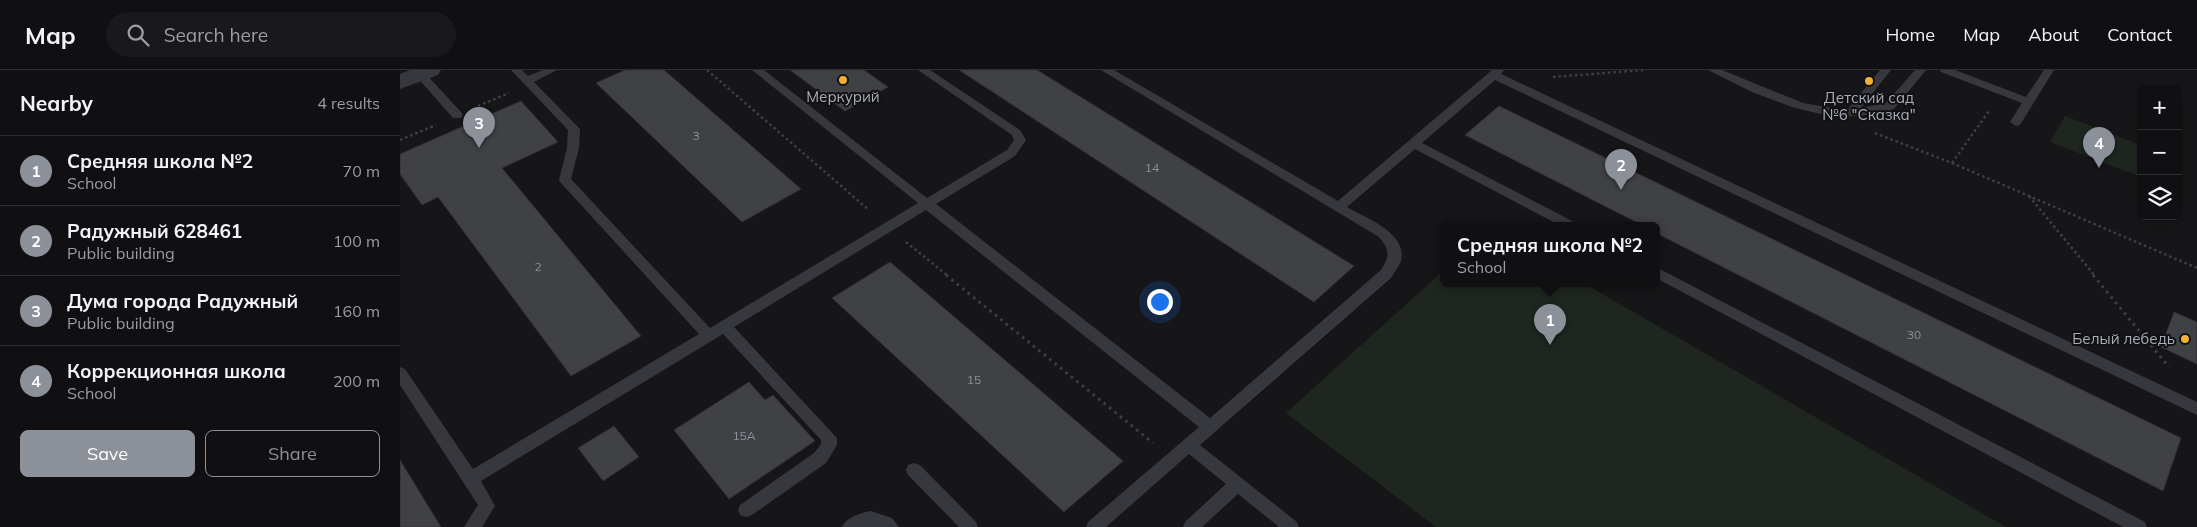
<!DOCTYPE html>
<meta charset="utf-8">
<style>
:root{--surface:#101012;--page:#19191b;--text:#f1f3f6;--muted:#9c9d9f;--line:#303032;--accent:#8c9099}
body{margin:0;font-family:Mulish,sans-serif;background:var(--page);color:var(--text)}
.controls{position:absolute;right:15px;top:15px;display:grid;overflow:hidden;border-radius:8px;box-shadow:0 5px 20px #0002}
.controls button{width:45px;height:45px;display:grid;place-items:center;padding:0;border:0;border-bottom:1px solid var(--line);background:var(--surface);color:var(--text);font:25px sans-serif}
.you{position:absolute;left:759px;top:231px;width:18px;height:18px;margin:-12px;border:4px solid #fff;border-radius:50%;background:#1a73e8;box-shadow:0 0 0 8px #1a73e833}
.badge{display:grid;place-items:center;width:32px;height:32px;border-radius:50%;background:var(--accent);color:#fff;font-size:16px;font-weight:700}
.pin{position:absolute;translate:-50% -41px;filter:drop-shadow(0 1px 2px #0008)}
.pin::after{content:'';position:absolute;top:26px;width:18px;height:15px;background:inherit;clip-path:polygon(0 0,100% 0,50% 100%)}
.popup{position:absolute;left:1040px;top:152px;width:220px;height:65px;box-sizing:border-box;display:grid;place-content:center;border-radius:8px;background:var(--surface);filter:drop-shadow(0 1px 4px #0005);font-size:16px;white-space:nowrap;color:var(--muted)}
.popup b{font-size:19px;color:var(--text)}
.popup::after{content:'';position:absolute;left:50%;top:100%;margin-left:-10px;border:10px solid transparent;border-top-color:var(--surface)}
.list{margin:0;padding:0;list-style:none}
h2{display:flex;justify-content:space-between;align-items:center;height:65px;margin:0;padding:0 20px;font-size:21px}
h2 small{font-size:16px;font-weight:400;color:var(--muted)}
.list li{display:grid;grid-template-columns:32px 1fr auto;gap:15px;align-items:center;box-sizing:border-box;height:70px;padding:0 20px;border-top:1px solid var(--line)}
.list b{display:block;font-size:19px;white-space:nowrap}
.list p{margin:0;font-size:16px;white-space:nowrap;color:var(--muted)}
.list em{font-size:16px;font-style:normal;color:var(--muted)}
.actions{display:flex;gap:10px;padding:15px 20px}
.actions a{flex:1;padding:11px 0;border:1px solid var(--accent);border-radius:8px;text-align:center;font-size:18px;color:var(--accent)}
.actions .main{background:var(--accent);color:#fff}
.icon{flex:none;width:28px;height:28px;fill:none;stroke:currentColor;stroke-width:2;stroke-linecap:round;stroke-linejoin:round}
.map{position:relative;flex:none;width:1797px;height:457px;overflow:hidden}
header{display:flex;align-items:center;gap:30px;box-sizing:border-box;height:70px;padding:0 25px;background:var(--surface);border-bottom:1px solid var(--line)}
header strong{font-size:24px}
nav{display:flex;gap:28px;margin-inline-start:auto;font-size:18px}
.search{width:350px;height:45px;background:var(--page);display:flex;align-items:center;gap:12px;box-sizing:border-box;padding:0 18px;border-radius:28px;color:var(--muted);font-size:19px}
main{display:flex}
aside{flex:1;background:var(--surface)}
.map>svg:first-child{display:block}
.green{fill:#1e261f}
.building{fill:#404145;stroke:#303034}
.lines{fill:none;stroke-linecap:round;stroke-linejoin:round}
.path-far1{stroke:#3d3f44;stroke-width:2.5;stroke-dasharray:2.5 3;stroke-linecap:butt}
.path{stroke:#3d3f44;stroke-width:3;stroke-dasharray:2.5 4.5;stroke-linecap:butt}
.lane{fill:#37383d;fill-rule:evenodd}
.street{fill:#37383d;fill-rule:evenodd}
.poi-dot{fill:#f2b134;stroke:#111113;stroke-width:2}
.labels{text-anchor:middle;stroke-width:4;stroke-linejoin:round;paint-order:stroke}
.number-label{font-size:12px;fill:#8e929b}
.poi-label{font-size:15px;fill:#a8adb8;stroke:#111113}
</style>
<header>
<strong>Map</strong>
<div class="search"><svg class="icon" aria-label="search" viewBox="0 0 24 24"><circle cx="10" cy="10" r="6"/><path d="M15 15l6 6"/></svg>Search here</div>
<nav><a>Home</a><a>Map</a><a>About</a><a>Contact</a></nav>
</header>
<main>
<aside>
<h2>Nearby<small>4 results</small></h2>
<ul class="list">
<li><span class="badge">1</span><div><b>Средняя школа №2</b><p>School</p></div><em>70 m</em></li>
<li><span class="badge">2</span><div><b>Радужный 628461</b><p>Public building</p></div><em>100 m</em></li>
<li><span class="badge">3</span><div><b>Дума города Радужный</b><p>Public building</p></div><em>160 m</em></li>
<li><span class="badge">4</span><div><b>Коррекционная школа</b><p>School</p></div><em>200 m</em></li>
</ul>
<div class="actions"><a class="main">Save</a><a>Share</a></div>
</aside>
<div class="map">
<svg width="1797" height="457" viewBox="0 0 1797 457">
<rect width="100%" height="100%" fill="#161618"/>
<path class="green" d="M1665 46 1741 75V107L1650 72Z
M1044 200V214H1185L1606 457H1036L886 343Z"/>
<path class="building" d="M225 0H264L401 119 342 152 196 13Z
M390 0H464L488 17 445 41Z
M559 0H637L954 196 914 232Z
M121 31 158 72 102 98 241 266 171 306 38 127 22 135 0 104V84Z
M1099 36 1781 368 1763 421 1256 163V156H1244L1065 65Z
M490 192 723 391 664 442 432 228Z
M1774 242 1797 252V294L1761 277Z
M349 312 365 330 373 325 415 371 329 429 274 360Z
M214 356 239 387 203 411 178 378Z
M0 390 41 457H0Z"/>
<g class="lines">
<path class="path-far1" d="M307 0 469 140
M1153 7 1244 0
M78 36 109 23
M1475 63 1552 93 1797 198
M0 70 36 55
M1552 93 1589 41
M1629 126 1695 206
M506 172 548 206"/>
<path class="path" d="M546 205 753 373
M1693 205 1769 297"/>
<path class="lane" d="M111 0H122L128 6 143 0H157L134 12 180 59 179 78 171 109 310 258 518 133 352 0H364L527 128 607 80 614 70 612 65 518 0H530L620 60 626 70 615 86 536 134 810 348 981 200C990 186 990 180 979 167L701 0H714L938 131 1092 0H1104L1101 4 1797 332V345L1095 10 1022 73 1176 153 1177 156H1161L1015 79 947 137C966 148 1008 163 1001 191 999 196 994 203 991 208L800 375 897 452 899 457H879L838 424 802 457H783L785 452 826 414 789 384 706 457H686L688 452 799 357 526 140 334 257 437 368V375L426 393 352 445 346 447 340 445 338 440 340 435 414 383 421 374V370L323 264 81 411 95 436 82 457H64L78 435 0 315V297L5 299 73 399 299 264 161 113 159 110 167 78 168 60Z
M1308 0H1322L1403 33 1443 40 1448 39 1480 0H1491L1461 38 1486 33 1515 0H1526L1494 39 1466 45 1443 47 1421 44 1395 38 1352 22Z
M1540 0H1555L1626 27 1644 0H1654L1620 55 1616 56 1610 52 1622 33 1541 2Z
M20 1 24 2 61 42 63 45 61 48H53L16 6 14 4Z
M1256 197 1745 452 1747 457H1723L1256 208Z
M514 393 520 395 576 452 578 457H559L508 405 506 400 508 395Z
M471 441 492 448 499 457H442C447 447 460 443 471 441Z"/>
<path class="street" d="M10 0H41L38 5 0 19V4Z"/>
</g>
<g class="poi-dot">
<circle cx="443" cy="10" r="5"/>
<circle cx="1469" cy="11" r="5"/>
<circle cx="1785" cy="269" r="5"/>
</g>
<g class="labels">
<g class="number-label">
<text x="296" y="70">3</text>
<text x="752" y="102">14</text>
<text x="138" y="201">2</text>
<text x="1514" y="269">30</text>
<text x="574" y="314">15</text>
<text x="344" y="370">15А</text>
</g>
<g class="poi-label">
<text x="443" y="32">Меркурий</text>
<text x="1469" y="33">Детский сад<tspan x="1469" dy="17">№6 "Сказка"</tspan></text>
<text x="1775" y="274" text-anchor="end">Белый лебедь</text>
</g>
</g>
</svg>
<div class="controls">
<button>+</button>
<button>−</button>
<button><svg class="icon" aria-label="layers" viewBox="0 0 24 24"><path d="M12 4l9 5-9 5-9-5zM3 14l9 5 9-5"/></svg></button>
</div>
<div class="you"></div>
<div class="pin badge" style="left:1150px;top:275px">1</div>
<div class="popup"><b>Средняя школа №2</b>School</div>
<div class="pin badge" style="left:1221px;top:120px">2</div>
<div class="pin badge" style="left:79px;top:78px">3</div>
<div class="pin badge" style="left:1699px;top:98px">4</div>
</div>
</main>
